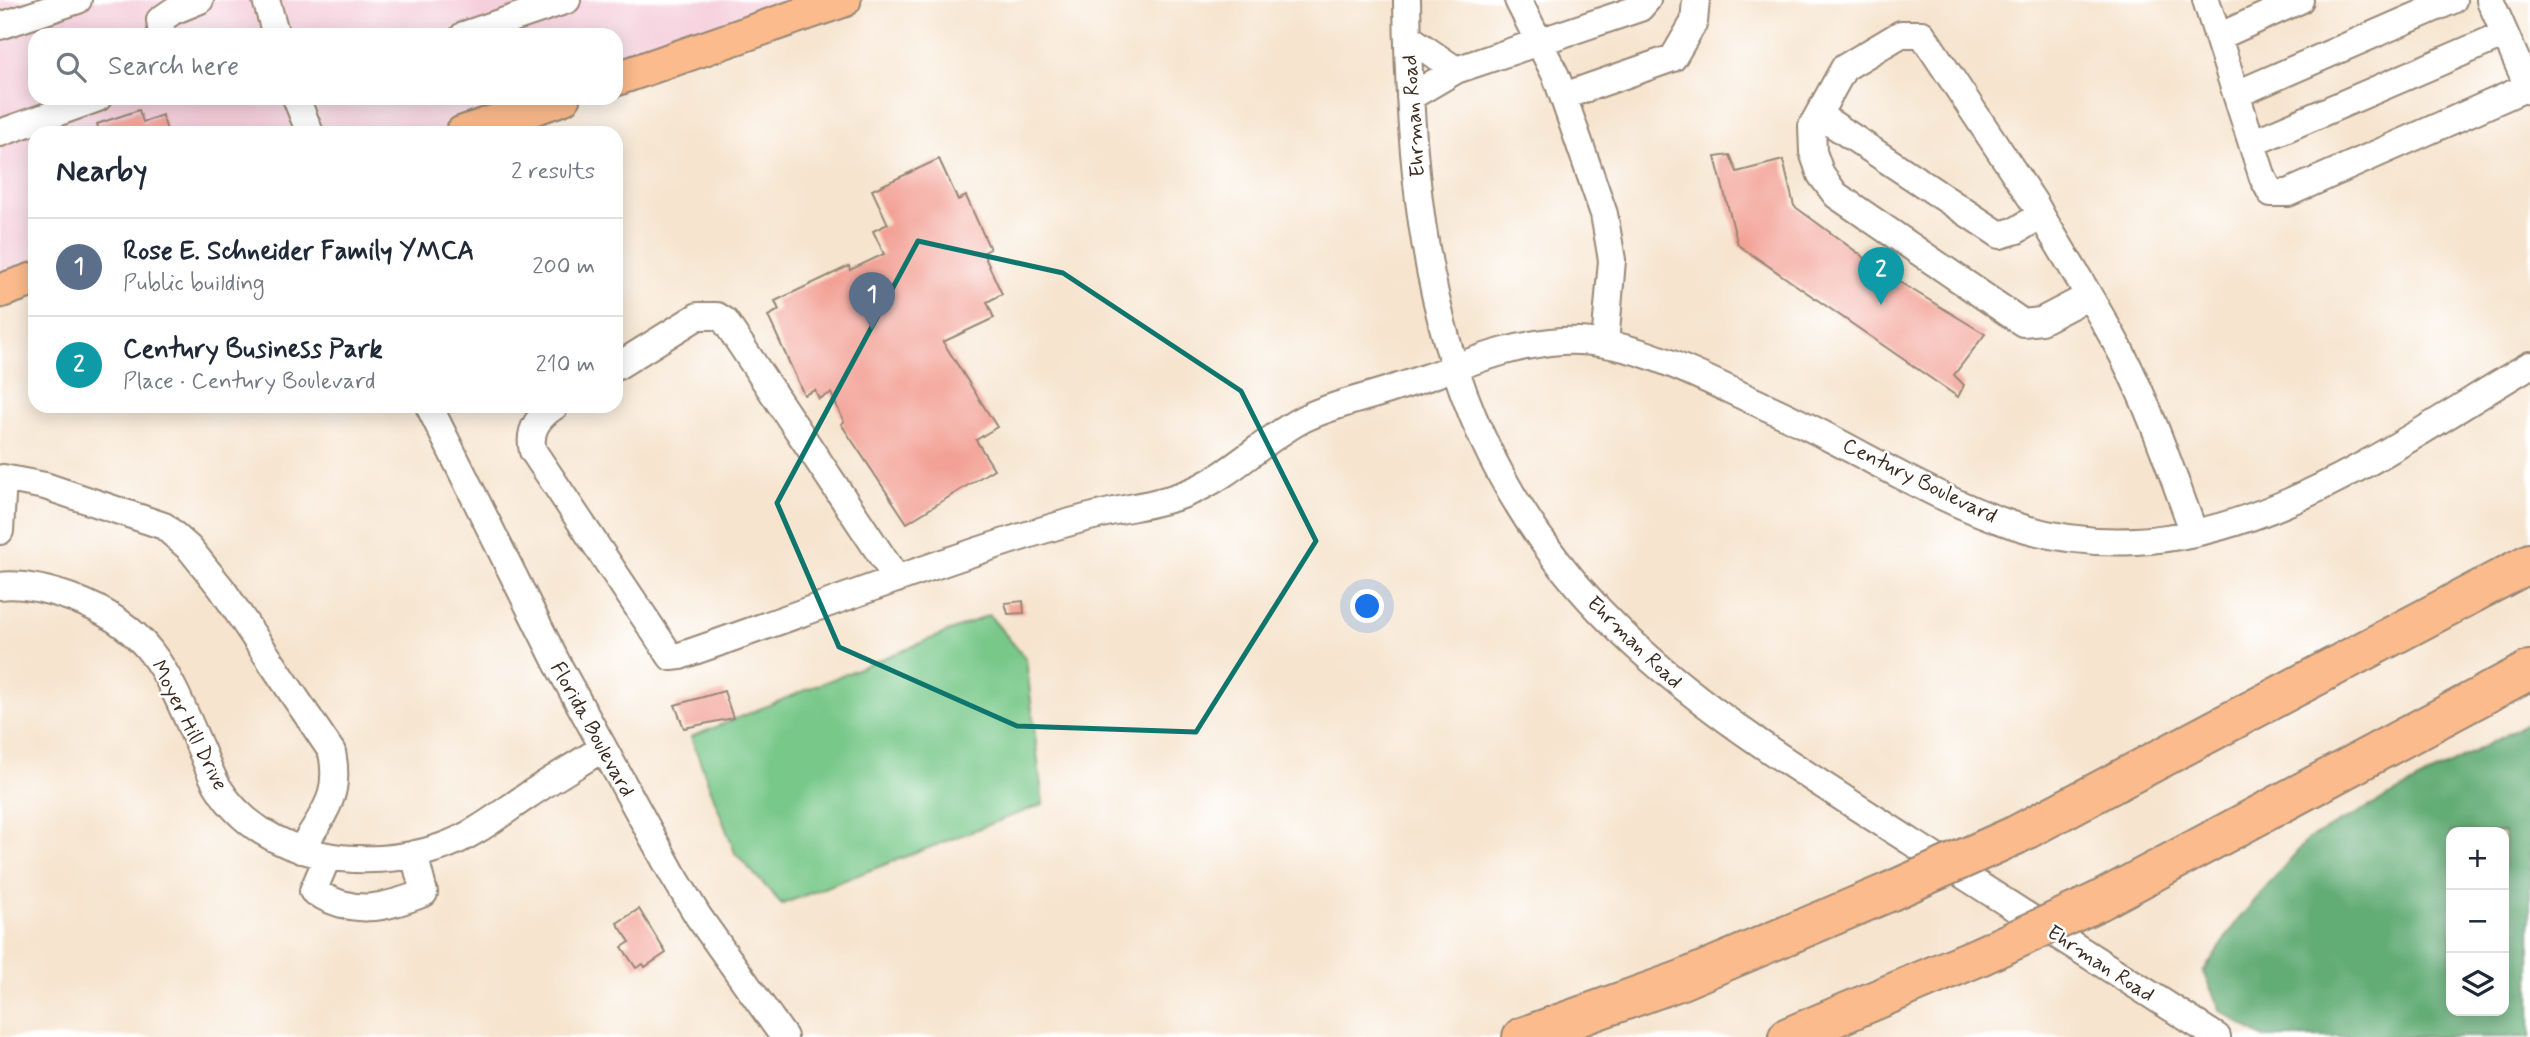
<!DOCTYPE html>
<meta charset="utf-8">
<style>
:root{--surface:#fff;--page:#f2f2f3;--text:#1f2937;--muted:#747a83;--line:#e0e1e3;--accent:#0f766e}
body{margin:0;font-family:Mynerve,sans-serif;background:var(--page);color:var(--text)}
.controls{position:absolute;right:21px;bottom:21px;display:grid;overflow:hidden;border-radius:14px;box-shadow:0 4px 18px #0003}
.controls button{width:63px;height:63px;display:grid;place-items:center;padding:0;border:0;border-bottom:2px solid var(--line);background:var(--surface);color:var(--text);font:35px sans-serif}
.you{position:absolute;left:1368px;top:607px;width:24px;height:24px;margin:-18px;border:5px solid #fff;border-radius:50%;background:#1a73e8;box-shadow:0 0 0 10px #1a73e833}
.badge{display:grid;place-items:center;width:46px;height:46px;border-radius:50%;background:var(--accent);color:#fff;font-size:23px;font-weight:700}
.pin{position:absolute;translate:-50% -58px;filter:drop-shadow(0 2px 4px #0008)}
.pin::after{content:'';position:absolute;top:37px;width:24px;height:21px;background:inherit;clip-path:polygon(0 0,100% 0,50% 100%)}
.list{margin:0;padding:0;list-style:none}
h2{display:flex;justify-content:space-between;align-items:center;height:91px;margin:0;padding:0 28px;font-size:30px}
h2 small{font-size:23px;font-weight:400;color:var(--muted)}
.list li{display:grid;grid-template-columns:46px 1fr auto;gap:21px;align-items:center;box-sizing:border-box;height:98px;padding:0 28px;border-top:2px solid var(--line)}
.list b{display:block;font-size:26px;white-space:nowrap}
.list p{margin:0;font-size:23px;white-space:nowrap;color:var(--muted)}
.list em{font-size:23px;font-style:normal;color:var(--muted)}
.icon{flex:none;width:38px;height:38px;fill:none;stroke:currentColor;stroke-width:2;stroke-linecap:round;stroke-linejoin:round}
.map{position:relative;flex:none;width:2530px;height:1037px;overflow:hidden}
.search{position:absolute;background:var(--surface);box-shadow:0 4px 18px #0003;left:28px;top:28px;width:595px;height:77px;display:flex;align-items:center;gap:18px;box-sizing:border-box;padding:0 24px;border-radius:21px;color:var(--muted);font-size:26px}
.panel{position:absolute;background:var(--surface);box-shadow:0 4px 18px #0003;left:28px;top:126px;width:595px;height:287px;border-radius:21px}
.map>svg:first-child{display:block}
.built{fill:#f5cfdb}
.green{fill:#78c889;stroke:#5a7954;stroke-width:2}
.forest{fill:#62ac75;stroke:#4e6b4a;stroke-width:2;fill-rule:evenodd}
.building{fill:#f3a195}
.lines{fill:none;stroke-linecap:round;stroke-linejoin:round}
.minor-casing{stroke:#988776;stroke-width:30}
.major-casing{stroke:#988776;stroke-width:37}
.highway-casing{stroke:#988776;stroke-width:42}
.minor{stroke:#fff;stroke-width:26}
.major{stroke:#fbbb8c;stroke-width:33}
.highway{stroke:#fbbb8c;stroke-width:38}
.highway-bridge-casing{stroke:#988776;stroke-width:42;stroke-linecap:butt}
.highway-bridge{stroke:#fbbb8c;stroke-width:38}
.marked{fill:none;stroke:#0f766e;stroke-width:5;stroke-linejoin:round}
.labels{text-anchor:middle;stroke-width:5;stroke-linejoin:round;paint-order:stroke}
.street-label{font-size:21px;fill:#3b2a1e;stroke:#fff}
</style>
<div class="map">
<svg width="2530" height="1037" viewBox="0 0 2530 1037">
<rect width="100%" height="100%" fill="#fff"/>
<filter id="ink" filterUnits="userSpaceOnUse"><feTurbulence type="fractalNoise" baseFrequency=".0143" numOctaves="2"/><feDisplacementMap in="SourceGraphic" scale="14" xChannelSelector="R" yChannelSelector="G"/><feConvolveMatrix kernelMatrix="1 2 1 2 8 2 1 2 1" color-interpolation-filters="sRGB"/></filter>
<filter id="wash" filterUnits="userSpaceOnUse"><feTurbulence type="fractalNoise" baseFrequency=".00686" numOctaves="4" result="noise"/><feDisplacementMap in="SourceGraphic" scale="28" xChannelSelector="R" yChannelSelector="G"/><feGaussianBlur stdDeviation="1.57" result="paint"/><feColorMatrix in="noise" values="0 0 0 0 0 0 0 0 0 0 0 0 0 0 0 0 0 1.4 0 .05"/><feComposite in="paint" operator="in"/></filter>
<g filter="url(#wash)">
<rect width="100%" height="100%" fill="#f6e4ce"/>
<path class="built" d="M0 0H844L616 79V35H35V98H563L462 133H35V279L0 291Z"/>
<path class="green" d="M989 615 1026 659 1043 804 782 904 735 853 691 737Z"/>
<path class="forest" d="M2530 722V1037H2262L2221 1011 2203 972 2237 921 2308 839ZM2451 832H2504V1011H2451Z"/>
<g id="blocks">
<path class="building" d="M139 110 143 122 162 115 167 130 157 133H100L97 124Z
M1730 155 1737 172 1783 160 1794 206 1888 275 1985 334 1954 375 1964 385 1958 397 1738 245 1715 157Z
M939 159 958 200 966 196 990 249 983 253 1002 294 987 302 994 318 943 342 997 427 976 440 994 469 907 523 841 424 844 422 831 393 819 399 815 390 804 395 768 316 779 310 775 301 849 266 850 270 884 254 873 231 888 224 872 190Z
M1023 601 1024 613 1008 614 1005 603Z
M724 691 733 718 684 728 675 705Z
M639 909 666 953 645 967 643 964 636 968 622 947 630 942 617 923Z"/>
</g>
</g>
<g filter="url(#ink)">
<use href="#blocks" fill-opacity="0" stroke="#988776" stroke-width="2"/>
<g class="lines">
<defs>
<path id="minor" d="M266 0 276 35
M1407 0C1409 146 1420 302 1482 437 1574 637 1736 729 1913 843 2014 907 2116 973 2217 1037
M1518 0 1556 76 1604 214 1612 260 1605 344
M2206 0 2263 178 2271 193H2288L2530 86
M2490 0 2530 91
M0 26 78 0
M162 35 160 20 173 11 200 0
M464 35 567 0
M1408 37 1456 70
M2218 37 2300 0
M2237 94 2453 0
M1564 96 1673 58 1694 22 1696 0
M1410 97 1456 70 1640 8 1647 0
M296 98 310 133
M1819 115 2000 235 2017 230 2041 215
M0 133 98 98
M2252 143 2505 34
M2089 296 2041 321 2023 323 1836 195 1821 175 1813 152 1812 126 1844 68 1901 34H1922L2035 204 2041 215C2068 261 2097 307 2122 354 2151 411 2172 473 2194 533
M616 367 698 316H717L725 321 897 579
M429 406 557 663 672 873 698 916 784 1037
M555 406C538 417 528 431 533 451L671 657 680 656C794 617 906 573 1021 537 1046 529 1072 521 1098 515 1127 507 1157 505 1185 494 1230 477 1261 441 1303 419 1333 404 1367 398 1398 387 1453 370 1503 345 1561 341 1634 337 1705 380 1769 408 1851 445 1928 497 2013 525 2207 588 2373 458 2530 365
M0 531 3 478 45 486 164 526 190 549 222 589 332 752C341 797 323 813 301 850
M0 586C22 583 52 591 72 598 151 627 167 672 198 743 205 758 210 774 218 787 263 860 366 873 441 847 472 837 500 814 527 796 552 779 578 764 603 748
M328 856 313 891C354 916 382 909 424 893L414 854"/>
<path id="major" d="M616 79 844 0
M462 133 563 98
M0 291 35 279"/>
<path id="highway" d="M2016 835 2530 563
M2099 901 2530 670
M1522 1037 1679 981 1889 892
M1788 1037 1980 956"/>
</defs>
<use href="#minor" class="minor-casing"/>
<use href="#major" class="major-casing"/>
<use href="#highway" class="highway-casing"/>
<use href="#minor" class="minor"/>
<use href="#major" class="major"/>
<use href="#highway" class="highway"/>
<defs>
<path id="highway-bridge" d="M1889 892 2016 835
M1980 956 2099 901"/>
</defs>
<use href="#highway-bridge" class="highway-bridge-casing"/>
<use href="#highway-bridge" class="highway-bridge"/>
</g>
</g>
<path class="marked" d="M918 241 1063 273 1241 391 1316 541 1196 732 1017 726 839 647 777 503Z"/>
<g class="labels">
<g class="street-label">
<text transform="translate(1413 116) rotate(-94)" y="7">Ehrman Road</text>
<text transform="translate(1920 480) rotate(26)" y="7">Century Boulevard</text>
<text transform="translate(1635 642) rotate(44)" y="7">Ehrman Road</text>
<text transform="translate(190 725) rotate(63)" y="7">Moyer Hill Drive</text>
<text transform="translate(593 729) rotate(61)" y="7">Florida Boulevard</text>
<text transform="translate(2101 963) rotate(33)" y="7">Ehrman Road</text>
</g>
</g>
</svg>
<div class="controls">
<button>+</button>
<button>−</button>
<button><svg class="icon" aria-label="layers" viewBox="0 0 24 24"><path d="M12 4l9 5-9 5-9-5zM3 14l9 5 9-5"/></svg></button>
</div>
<div class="you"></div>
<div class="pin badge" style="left:872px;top:330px;background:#5c6f8a">1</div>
<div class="pin badge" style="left:1881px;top:305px;background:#0f9aa8">2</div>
<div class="search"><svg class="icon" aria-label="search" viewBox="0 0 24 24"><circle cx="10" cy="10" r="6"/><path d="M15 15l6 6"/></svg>Search here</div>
<section class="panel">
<h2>Nearby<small>2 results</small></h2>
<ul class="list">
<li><span class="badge" style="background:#5c6f8a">1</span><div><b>Rose E. Schneider Family YMCA</b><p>Public building</p></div><em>200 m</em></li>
<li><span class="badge" style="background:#0f9aa8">2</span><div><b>Century Business Park</b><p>Place · Century Boulevard</p></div><em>210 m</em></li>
</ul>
</section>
</div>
